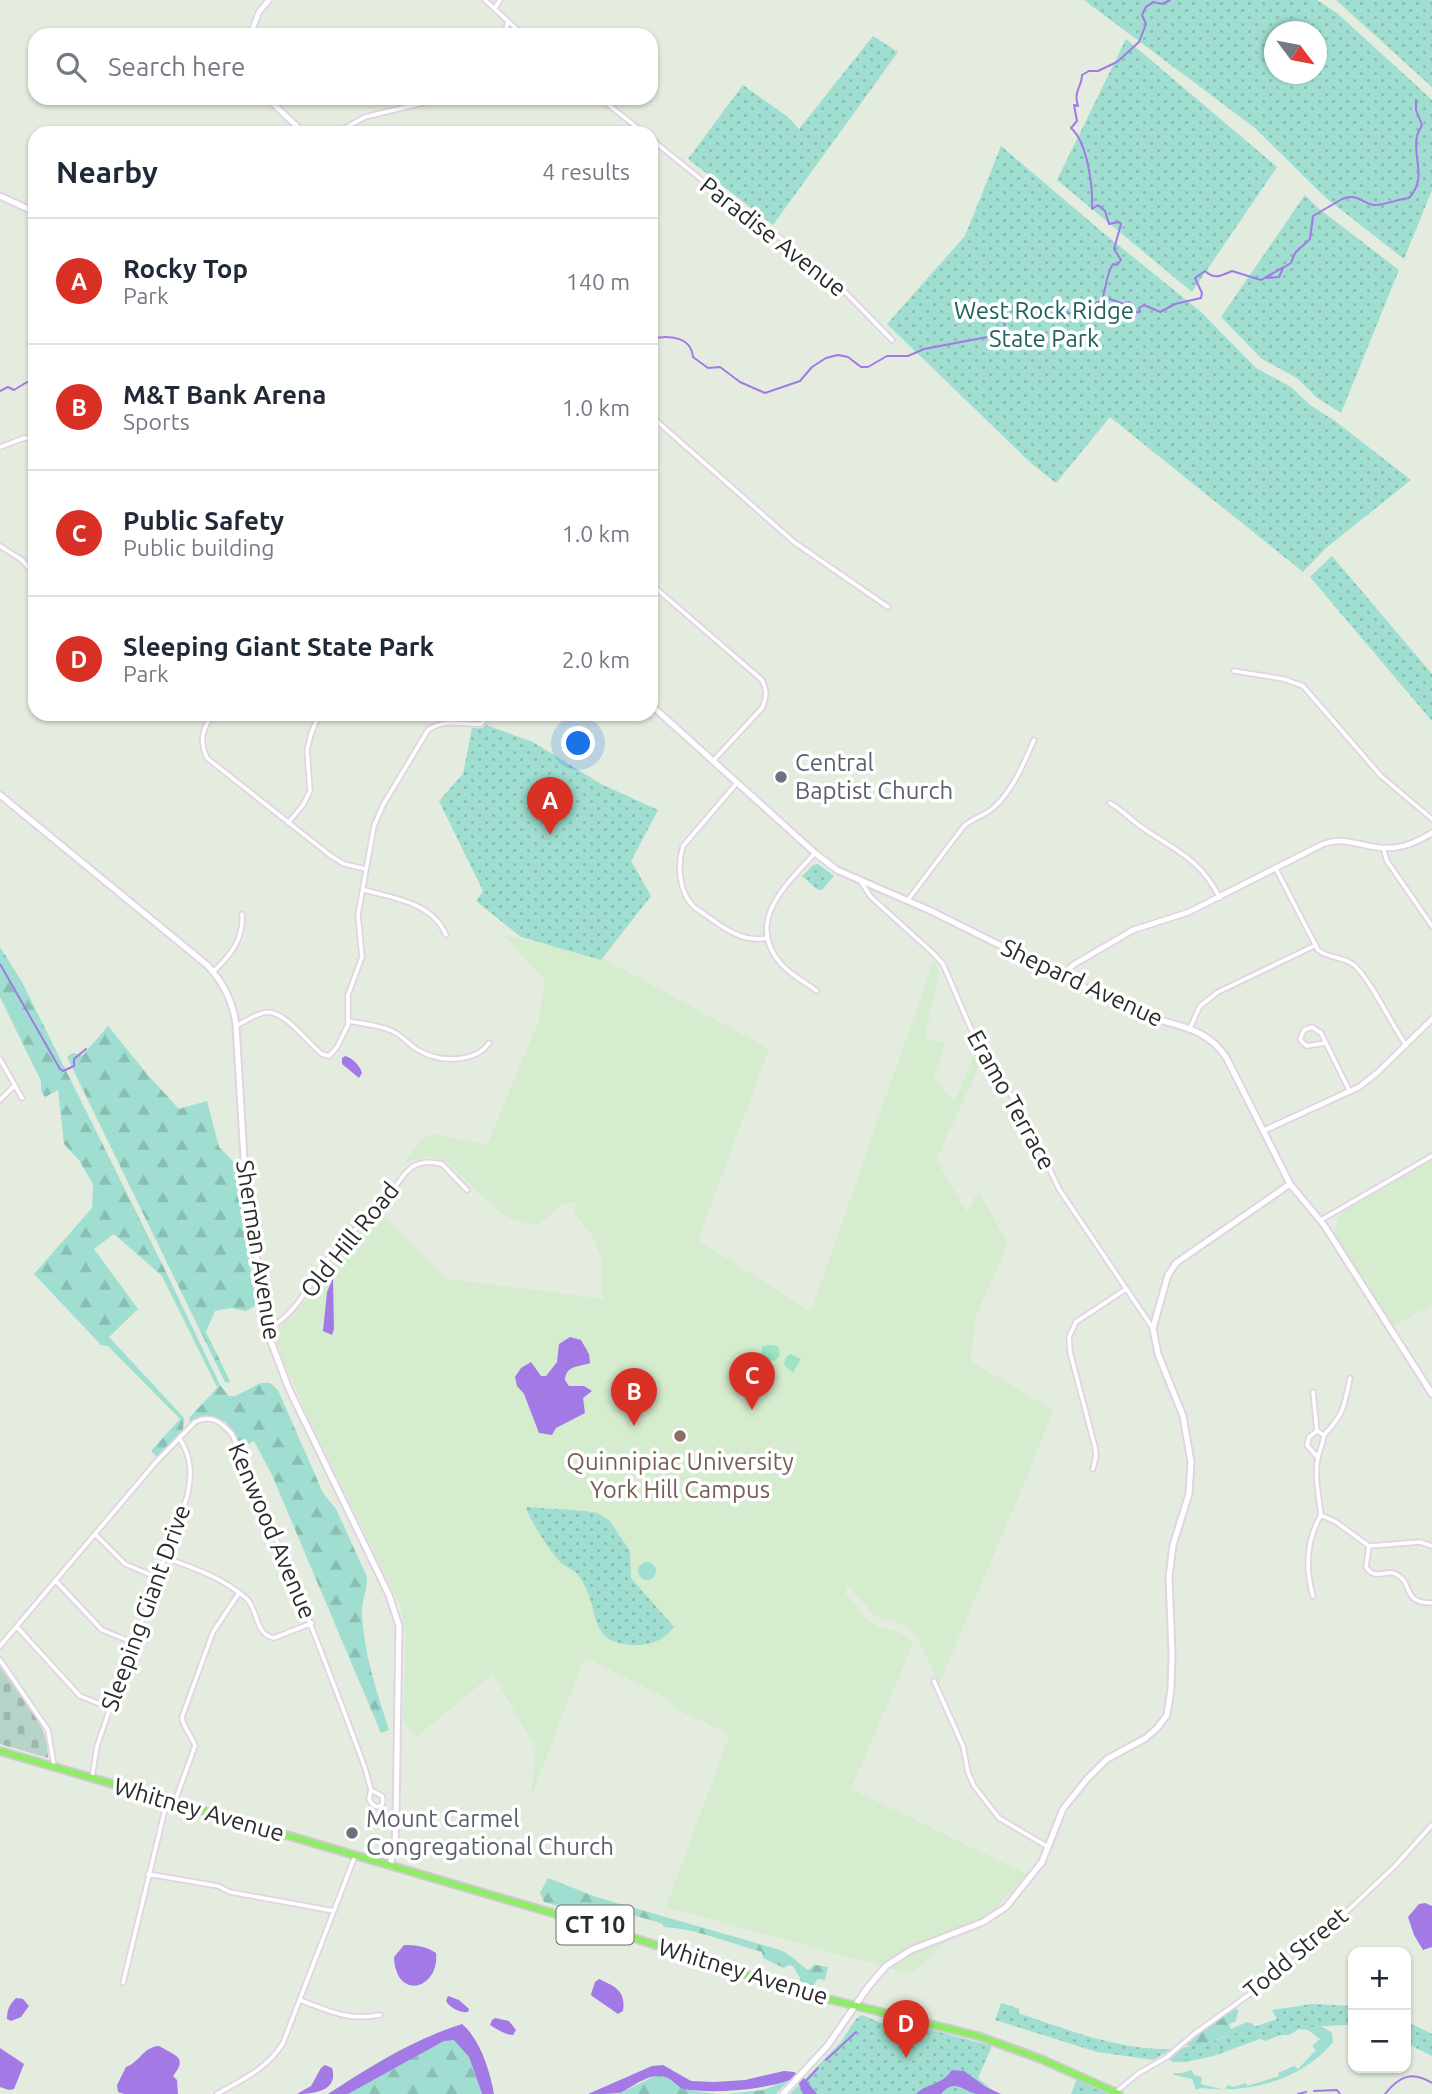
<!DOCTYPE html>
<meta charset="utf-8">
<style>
:root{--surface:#fff;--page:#f2f2f3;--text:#1f2937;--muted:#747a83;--line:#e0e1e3;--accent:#d93025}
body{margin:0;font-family:Ubuntu,sans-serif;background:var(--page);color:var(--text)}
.controls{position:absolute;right:21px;bottom:21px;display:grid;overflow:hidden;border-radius:14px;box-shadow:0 2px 5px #0004}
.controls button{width:63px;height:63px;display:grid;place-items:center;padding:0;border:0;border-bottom:2px solid var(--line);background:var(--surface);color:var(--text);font:35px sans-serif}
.compass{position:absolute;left:1264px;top:21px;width:63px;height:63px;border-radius:50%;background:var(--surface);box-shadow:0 2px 5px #0004;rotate:122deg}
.you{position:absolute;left:579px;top:744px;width:24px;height:24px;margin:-18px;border:5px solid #fff;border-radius:50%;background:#1a73e8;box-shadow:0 0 0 10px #1a73e833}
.badge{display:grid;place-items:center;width:46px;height:46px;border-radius:50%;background:var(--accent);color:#fff;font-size:23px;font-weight:700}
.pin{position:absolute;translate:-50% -58px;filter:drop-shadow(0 2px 4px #0008)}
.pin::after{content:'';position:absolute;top:37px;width:24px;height:21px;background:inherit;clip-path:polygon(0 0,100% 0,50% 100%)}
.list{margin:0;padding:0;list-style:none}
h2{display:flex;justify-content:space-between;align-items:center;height:91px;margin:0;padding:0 28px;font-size:30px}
h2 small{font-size:23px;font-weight:400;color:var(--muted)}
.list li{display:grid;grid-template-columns:46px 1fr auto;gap:21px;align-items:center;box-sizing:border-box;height:126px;padding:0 28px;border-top:2px solid var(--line)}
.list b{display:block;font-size:26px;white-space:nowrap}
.list p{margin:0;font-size:23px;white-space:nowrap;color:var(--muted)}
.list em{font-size:23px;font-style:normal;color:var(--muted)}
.icon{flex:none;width:38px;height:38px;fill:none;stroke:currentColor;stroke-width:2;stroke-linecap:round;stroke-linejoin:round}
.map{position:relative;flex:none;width:1432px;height:2094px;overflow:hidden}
.search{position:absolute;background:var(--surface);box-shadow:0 2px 5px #0004;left:28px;top:28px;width:630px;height:77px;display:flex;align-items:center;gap:18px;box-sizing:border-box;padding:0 24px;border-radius:21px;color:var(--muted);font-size:26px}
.panel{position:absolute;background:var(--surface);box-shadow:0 2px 5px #0004;left:28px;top:126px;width:630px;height:595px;border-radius:21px}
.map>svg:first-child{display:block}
.education{fill:#d5eccf}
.grass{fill:#9fded0}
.forest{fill:url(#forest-firs)}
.cemetery{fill:url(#cemetery-stones)}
.park{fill:url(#park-dots);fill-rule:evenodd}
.pitch{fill:#9ce4c3}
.water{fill:#a37ae5}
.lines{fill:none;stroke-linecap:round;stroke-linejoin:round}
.stream{stroke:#a37ae5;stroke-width:2}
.minor-casing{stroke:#e1d4e2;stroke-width:7}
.tertiary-casing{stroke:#e1d4e2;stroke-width:8}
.secondary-casing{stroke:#e1d4e2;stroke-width:9}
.trunk-casing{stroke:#ccc;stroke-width:10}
.minor{stroke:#fff;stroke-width:3.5}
.tertiary{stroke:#fff;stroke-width:4.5}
.secondary{stroke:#fff;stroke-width:5}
.trunk{stroke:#8eec67;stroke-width:6}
.worship-dot{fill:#6b7280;stroke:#fff;stroke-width:2.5}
.education-dot{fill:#8d6e63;stroke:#fff;stroke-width:2.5}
.labels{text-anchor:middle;stroke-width:7;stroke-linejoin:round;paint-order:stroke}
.shield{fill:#fff;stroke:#6b6b6b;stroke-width:2}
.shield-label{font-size:23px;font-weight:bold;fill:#2b2b2b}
.street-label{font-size:24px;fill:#2b2b2b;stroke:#fff}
.park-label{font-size:24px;fill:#20635d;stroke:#fff}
.worship-label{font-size:24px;fill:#5b616d;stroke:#fff;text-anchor:start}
.education-label{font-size:24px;fill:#785e54;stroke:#fff}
</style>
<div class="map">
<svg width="1432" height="2094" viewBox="0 0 1432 2094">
<defs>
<pattern id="forest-firs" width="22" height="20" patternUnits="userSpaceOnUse" patternTransform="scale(1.75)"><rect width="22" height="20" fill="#9fded0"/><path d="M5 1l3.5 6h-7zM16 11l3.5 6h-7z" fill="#89bfb3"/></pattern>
<pattern id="cemetery-stones" width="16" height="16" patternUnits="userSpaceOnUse" patternTransform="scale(1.75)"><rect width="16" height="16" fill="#b7d4c9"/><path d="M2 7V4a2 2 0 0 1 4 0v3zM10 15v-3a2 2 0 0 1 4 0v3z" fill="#9eb6ad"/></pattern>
<pattern id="park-dots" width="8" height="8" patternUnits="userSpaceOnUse" patternTransform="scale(1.75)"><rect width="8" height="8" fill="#9fded0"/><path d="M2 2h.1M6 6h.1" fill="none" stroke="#89bfb3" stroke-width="1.8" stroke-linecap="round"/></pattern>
</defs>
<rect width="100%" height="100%" fill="#e3ecdf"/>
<path class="education" d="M504 936 597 955 769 1049 698 1240 811 1312 933 962 939 970 925 1038 946 1044 933 1077 955 1102 976 1050 982 1060 936 1160 967 1212 978 1191 1008 1244 976 1315 970 1361 1053 1410 1025 1481 939 1684 920 1643 911 1631 901 1624 875 1616 848 1585 845 1593 866 1619 878 1627 901 1633 913 1643 851 1789 1027 1874 995 1909 946 1941 912 1974 666 1907 730 1734 673 1708 666 1698 585 1657 531 1797 536 1749 493 1674 415 1738 403 1721 406 1636 400 1605 304 1408 282 1357 274 1332 309 1297 341 1251 380 1213 446 1279 604 1299 601 1287 602 1260 592 1236 574 1212 577 1202 562 1204 540 1223 530 1225 510 1218 496 1209 444 1159 430 1157 412 1160 403 1165 422 1139 434 1134 487 1145 539 1020 545 980Z
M1432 1160V1305L1392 1326 1335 1238 1336 1226 1339 1216 1346 1208Z"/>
<path class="grass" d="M167 1274 220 1385 217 1387 162 1276Z
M638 1571a9 9 0 1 1 18 0a9 9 0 1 1-18 0Z
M1321 2026 1332 2033 1333 2042C1302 2080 1249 2094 1201 2088L1196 2090 1192 2079 1174 2075V2073H1182L1192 2070 1194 2075 1202 2077 1201 2084 1225 2090 1227 2085 1234 2087 1246 2083 1247 2086 1279 2076 1278 2073 1294 2066 1298 2069 1316 2050 1312 2046 1320 2039 1308 2030Z"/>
<path class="forest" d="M0 947 22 982 167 1274 162 1276 114 1234 94 1249 138 1309 109 1337 184 1418 183 1430 157 1457 151 1451 180 1419 108 1346 101 1345 34 1274 92 1208 93 1184 79 1160 64 1144 58 1090 45 1097 41 1091V1081L0 997Z
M108 1026 147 1074 179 1109 207 1101 219 1147 235 1163 256 1305 246 1311 231 1308 215 1311 206 1332 230 1381 229 1383 225 1382 67 1057 73 1053 83 1055Z
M261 1383H270L278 1390 323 1493 336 1509 367 1577C368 1590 361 1601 362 1614 364 1654 377 1693 389 1730L381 1733 272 1475 254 1441 241 1448 226 1422 207 1417 191 1423 189 1418 220 1385 229 1396H235Z
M548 1878 596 1897 777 1949C793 1955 794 1960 808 1970L815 1965 828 1967 825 1980 818 1979 813 1986 800 1981V1978L793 1966 788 1965 784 1968 763 1958 762 1952C729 1943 698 1929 664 1927L661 1923 622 1912 616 1911 611 1922 544 1902 540 1893Z
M1235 2007 1238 2011 1236 2021 1229 2024 1231 2029 1247 2022 1253 2024 1258 2031 1227 2036 1210 2042 1211 2045 1187 2046V2041Z
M1320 2022 1321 2026 1308 2030 1299 2029 1289 2035H1279L1266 2041 1260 2039 1213 2056 1186 2062H1172L1169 2058Z
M454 2039 469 2057 482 2094H348L444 2041Z
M657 2075 668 2078 683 2089 716 2094H618Z
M789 2080 776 2094H727L763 2090Z"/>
<path class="cemetery" d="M0 1667C20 1694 49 1723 48 1758L0 1744Z"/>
<path class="park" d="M1084 0H1317L1337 13 1432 100V190L1404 259 1326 198 1255 128ZM1274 32H1316V74H1274Z
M1336 0H1432V87Z
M873 36 898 52 773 225 688 159 743 85 788 117 799 129Z
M1126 39 1277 167 1192 292 1057 180Z
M1001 146 1101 231 1201 312 1256 368 1291 387 1310 405 1335 421 1411 480 1326 548 1303 572 1110 417 1056 483 1032 464 887 324 965 236Z
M1305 195 1318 208 1399 270 1341 413 1316 397 1297 378 1262 359 1221 317Z
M1332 556 1432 674V721L1310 577Z
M486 725 533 742 601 784 658 810 631 861 651 896 601 960 521 937 476 901 483 891 439 801 463 774 472 728H483Z
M818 864 834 876 822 890H818L802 876 813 865Z
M526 1507 585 1511 597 1513 609 1520 630 1551 631 1578 674 1627C664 1639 653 1645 637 1645 583 1645 603 1606 578 1575 574 1570 570 1569 565 1566 553 1557 530 1521 526 1507Z
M1001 2003 1020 2009 1018 2013C1069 2030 1117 2050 1171 2049L1154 2060 1097 2052 995 2020Z
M1312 2004 1353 2006V2025C1324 2025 1294 2027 1266 2036 1234 2045 1204 2061 1170 2060L1181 2048 1211 2042 1277 2019 1272 2010Z
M862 2015 889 2026 905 2023 992 2046 978 2078 997 2094H790L841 2042 856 2019Z
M1406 2021 1432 2034V2056L1406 2043Z
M1077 2079 1107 2094H1071Z"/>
<path class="pitch" d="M771 1345 778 1346 780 1356 774 1361 761 1358 762 1346Z
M791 1354 801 1359 793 1373 784 1365 786 1357Z"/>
<path class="water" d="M345 1056C353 1058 360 1066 362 1073L359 1078 342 1064V1058Z
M333 1278 334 1329 332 1335 323 1331 327 1292Z
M570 1337 581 1340 589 1354 590 1363C579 1367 566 1365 565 1380L569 1386H584L592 1391 583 1398 585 1413 556 1428 552 1435 539 1433 524 1394 517 1386 515 1377 521 1368 531 1362 541 1376H546L557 1362 559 1344Z
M1425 1903 1432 1906V1947L1423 1950 1414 1935 1408 1917 1419 1904Z
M404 1945C416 1945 426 1946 436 1953 440 1989 396 2002 394 1957Z
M599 1979C616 1987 626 1991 623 2011L618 2014 592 1996 591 1994 595 1982Z
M448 1996 459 2000 469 2009 468 2012C460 2013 450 2008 446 2001Z
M16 1998 23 1999 29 2006 21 2017 11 2021 7 2019C7 2009 10 2004 16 1998Z
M495 2018 509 2021 516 2030 513 2035C505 2035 497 2029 490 2025L492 2020Z
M462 2024C480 2039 490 2071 494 2094H482L469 2057 454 2040 444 2041 348 2094H328C371 2066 414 2039 462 2024Z
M159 2046C176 2056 188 2057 173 2076L177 2080 178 2094H124L118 2092 117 2085 126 2067C140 2062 143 2047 159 2046Z
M0 2048 24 2064 14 2089 9 2090 0 2087Z
M325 2065 332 2068C339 2091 313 2094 297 2094L311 2086 321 2068Z
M663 2065 691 2081 714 2082 745 2080 784 2071 794 2072 805 2079 817 2094H803L799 2084 790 2080C763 2090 711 2094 683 2089 675 2085 670 2076 660 2076 646 2075 632 2087 620 2093 611 2094 597 2094 588 2094L652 2066Z
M952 2070 964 2071 986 2087 1001 2094C994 2094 985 2094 977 2094 964 2092 955 2077 941 2094H916C927 2083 941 2086 952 2070Z"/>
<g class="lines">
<path class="stream" d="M1267 278 1279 277 1283 268
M1101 302 1103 305 1110 299 1123 304 1129 302 1132 305 1131 313 1140 312 1139 308 1144 305 1160 312 1175 304 1201 298 1202 293 1195 278 1205 271C1215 280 1220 276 1232 271L1261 280 1291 263 1295 253 1310 239 1313 216 1342 199C1358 192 1363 205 1375 205 1386 205 1398 199 1409 198 1428 177 1412 157 1417 136 1418 132 1420 129 1422 125L1416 110V100
M651 339C668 335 691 336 693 357L708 368 720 367 740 382 765 393 800 381 812 367 826 358 838 355 848 357 861 367H868L887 356H908L924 349 998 335 1005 325 997 308C1013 306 1036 308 1048 319 1060 317 1077 309 1087 311L1097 302H1101C1107 289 1105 276 1113 264L1117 265 1121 260 1114 249 1121 224 1119 222 1109 224 1105 211 1098 205 1092 209C1093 188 1088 143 1071 128L1077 121 1074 105 1078 106C1073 91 1082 87 1082 75L1089 71H1098L1117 62 1139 42 1146 24 1142 15 1146 7 1153 2 1162 4 1170 0
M0 391 8 387 14 390 27 382 35 384
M0 964 60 1069 63 1071 74 1066V1059L86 1049
M826 2060 856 2032
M805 2082 818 2068
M1314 2091 1337 2090 1340 2094
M1298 2094 1306 2092
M1385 2094C1400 2075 1413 2071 1432 2083"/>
<defs>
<path id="minor" d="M485 0 523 35
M495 8 500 0
M504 35 508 22
M600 98 644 133
M336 133 365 117 443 98
M651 139 713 189 797 250 845 292 892 340
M651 416 794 542 888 607
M0 447 24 438H35
M0 546 22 560 35 575
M651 584 762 680C767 691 767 697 762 708L713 761
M1234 671 1284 679 1303 686 1381 776 1432 819
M213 714C202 729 199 741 207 758L331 856 344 864 366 869
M737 783 683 846C677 865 679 893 694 907 717 922 738 944 768 938
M1110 803C1122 810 1129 818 1140 826 1175 851 1199 857 1220 898
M288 823 303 805 310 791 307 750 311 734 319 714
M1383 848 1387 861 1432 926
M815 853C787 884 743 922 782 965 791 975 805 982 817 991
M1276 869 1318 950C1329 959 1343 956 1354 965 1371 980 1391 1024 1406 1045
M861 882 871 897 934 954 943 964 971 1029 1028 1123 1059 1189 1152 1327
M364 890C394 898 433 903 446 935
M907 901 964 826C973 818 984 816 993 808 1012 792 1024 763 1034 740
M213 972C231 955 244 938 242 914
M349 1021C363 1024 379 1025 392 1031 402 1035 409 1045 418 1050 438 1062 474 1064 489 1043
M237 1025C246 1022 253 1015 263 1013 283 1007 306 1042 322 1054L329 1056 337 1047 348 1025V995L362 957 358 915 374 826 383 805 428 730C446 718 462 725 481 724L484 721V714
M1190 1028 1200 1006 1218 992 1316 945
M1325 1043 1307 1046 1303 1043 1300 1039 1304 1030 1312 1027 1321 1033 1350 1092
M0 1059 22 1098
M0 1100 14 1086
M1321 1220 1432 1156
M268 1329C299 1313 312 1277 334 1251 349 1233 368 1220 384 1202 402 1182 406 1155 442 1164L467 1190
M1313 1392 1317 1431 1324 1435C1323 1444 1320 1449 1318 1457 1314 1475 1319 1497 1321 1515L1336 1522 1369 1546 1420 1542 1432 1546
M1317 1431 1309 1437 1307 1445 1318 1458
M1324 1435C1344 1414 1344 1407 1350 1378
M1093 1469 1096 1456 1095 1447 1070 1352 1069 1337 1076 1322 1126 1289
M95 1534 125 1564 156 1577
M1369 1546 1366 1567C1375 1581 1385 1569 1396 1574 1414 1583 1401 1603 1432 1603
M163 1557C194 1568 222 1577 247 1599 258 1610 255 1635 274 1638L312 1623
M55 1580 102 1630 132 1642
M1313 1596C1305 1568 1306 1541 1321 1515
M17 1627 80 1696 110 1708
M0 1646 156 1462 195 1422C211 1414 221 1422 232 1434 280 1545 324 1656 365 1768L371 1790 369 1799 372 1804 377 1807 382 1805 383 1800 382 1796 371 1790
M0 1660 48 1730 54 1766
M934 1681 963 1746 968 1772 974 1786 999 1818 1048 1847
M92 1778 97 1746 110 1708 187 1497C192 1475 192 1458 180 1439
M175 1801 195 1746C192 1735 183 1729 182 1717L213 1632 239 1593
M148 1874 218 1886 230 1892 334 1911
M123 1983 167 1801
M300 2000C329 2011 348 2021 380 2015
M1117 2091 1139 2073 1167 2057 1194 2034 1289 1966 1394 1867 1432 1825
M217 2094C243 2079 267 2069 283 2043L355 1856"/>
<path id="tertiary" d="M250 35 259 12 269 0
M267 98 304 133
M1062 976 1073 965 1133 930 1189 912 1323 844C1345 836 1362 847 1384 848 1402 849 1417 842 1432 833
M1263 1131 1359 1087 1378 1072 1432 1019"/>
<path id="secondary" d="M0 196 35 212
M651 705 815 853 837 870 929 910 1132 1011C1167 1026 1206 1023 1227 1059L1290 1184 1324 1225 1432 1394
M0 795 207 965C223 982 233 1001 236 1025L246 1192 270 1339 289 1389 389 1595 399 1626 396 1818 395 1843 390 1866
M783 2094 828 2045 868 1987 886 1966 911 1950 983 1922 1006 1907 1042 1862 1063 1809 1087 1779 1107 1759 1146 1738 1158 1727 1167 1715 1171 1689 1172 1654 1169 1577 1173 1545 1189 1494 1191 1462 1183 1416 1158 1354 1153 1328 1168 1275 1176 1263 1290 1184"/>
<path id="trunk" d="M0 1751 600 1927 796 1991 978 2036 1041 2059 1119 2094"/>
</defs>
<use href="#minor" class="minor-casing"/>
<use href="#tertiary" class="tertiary-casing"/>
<use href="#secondary" class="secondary-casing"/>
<use href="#trunk" class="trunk-casing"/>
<use href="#minor" class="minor"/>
<use href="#tertiary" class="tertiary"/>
<use href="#secondary" class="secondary"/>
<use href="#trunk" class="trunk"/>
</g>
<g class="worship-dot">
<circle cx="781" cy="777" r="7"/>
<circle cx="352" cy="1833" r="7"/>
</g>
<circle class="education-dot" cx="680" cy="1436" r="7"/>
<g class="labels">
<rect class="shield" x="556.5" y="1905.5" width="77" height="39" rx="5"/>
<g class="shield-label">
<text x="595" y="1933">CT 10</text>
</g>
<g class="street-label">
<text transform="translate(773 237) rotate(38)" y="8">Paradise Avenue</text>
<text transform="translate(1082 983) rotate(25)" y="8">Shepard Avenue</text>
<text transform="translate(1011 1100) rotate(61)" y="8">Eramo Terrace</text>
<text transform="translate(350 1240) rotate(-51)" y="8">Old Hill Road</text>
<text transform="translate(258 1250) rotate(81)" y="8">Sherman Avenue</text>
<text transform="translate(272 1531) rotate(67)" y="8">Kenwood Avenue</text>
<text transform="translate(146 1608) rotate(-70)" y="8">Sleeping Giant Drive</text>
<text transform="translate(199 1810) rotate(16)" y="8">Whitney Avenue</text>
<text transform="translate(1296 1953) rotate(-40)" y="8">Todd Street</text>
<text transform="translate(743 1972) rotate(17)" y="8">Whitney Avenue</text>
</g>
<g class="park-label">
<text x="1044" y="319">West Rock Ridge<tspan x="1044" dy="28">State Park</tspan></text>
</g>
<g class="worship-label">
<text x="795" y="771">Central<tspan x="795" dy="28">Baptist Church</tspan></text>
<text x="366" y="1827">Mount Carmel<tspan x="366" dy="28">Congregational Church</tspan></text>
</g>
<g class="education-label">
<text x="680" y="1470">Quinnipiac University<tspan x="680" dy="28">York Hill Campus</tspan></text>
</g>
</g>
</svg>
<div class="controls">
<button>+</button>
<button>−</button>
</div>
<svg class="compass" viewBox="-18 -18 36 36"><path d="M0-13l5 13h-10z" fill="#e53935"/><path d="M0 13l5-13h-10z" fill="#747a83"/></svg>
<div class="you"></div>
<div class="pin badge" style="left:550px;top:835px">A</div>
<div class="pin badge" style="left:634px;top:1426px">B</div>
<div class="pin badge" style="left:752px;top:1410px">C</div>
<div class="pin badge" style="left:906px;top:2058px">D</div>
<div class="search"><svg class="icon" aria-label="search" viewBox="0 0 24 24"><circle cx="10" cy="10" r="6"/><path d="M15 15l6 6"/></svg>Search here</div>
<section class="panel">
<h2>Nearby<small>4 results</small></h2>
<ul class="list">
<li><span class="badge">A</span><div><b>Rocky Top</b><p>Park</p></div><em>140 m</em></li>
<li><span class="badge">B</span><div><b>M&amp;T Bank Arena</b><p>Sports</p></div><em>1.0 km</em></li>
<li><span class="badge">C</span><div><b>Public Safety</b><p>Public building</p></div><em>1.0 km</em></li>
<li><span class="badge">D</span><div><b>Sleeping Giant State Park</b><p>Park</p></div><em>2.0 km</em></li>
</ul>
</section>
</div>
